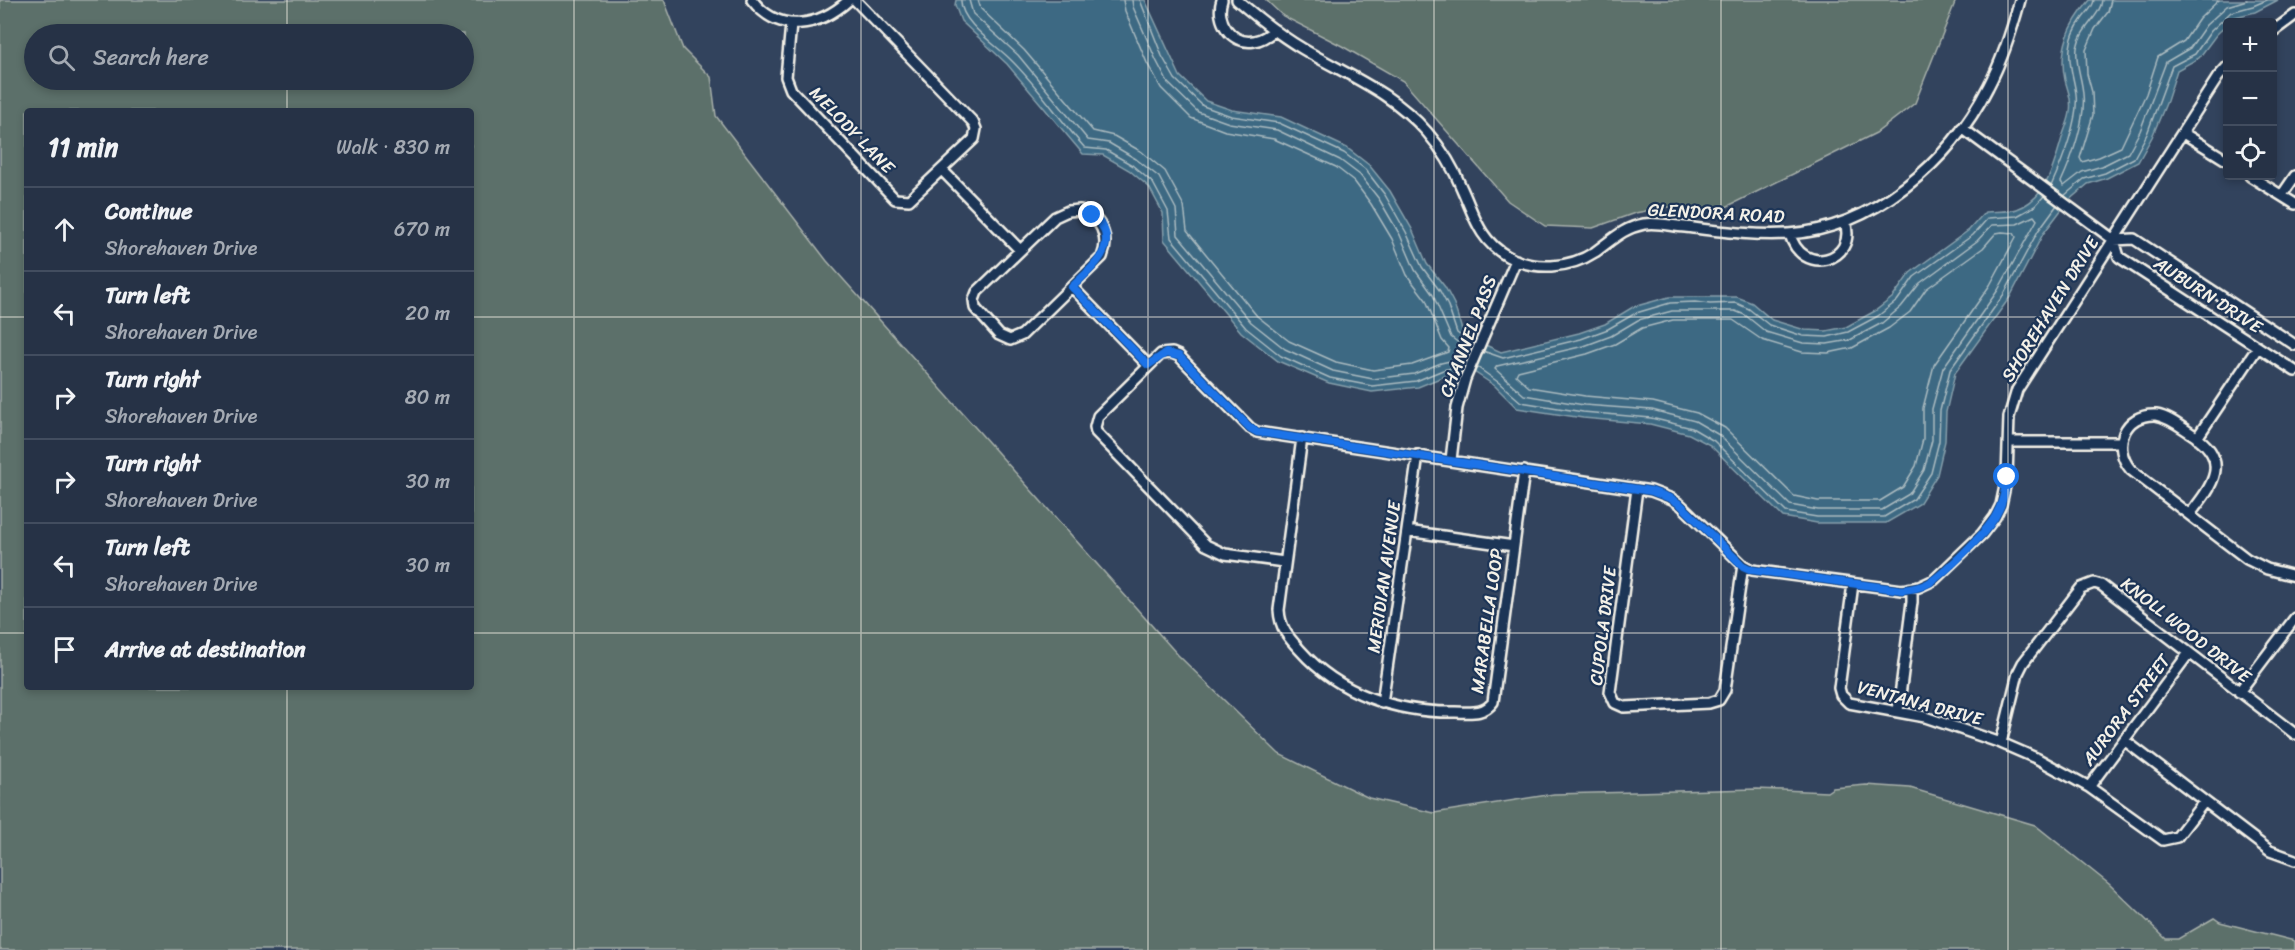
<!DOCTYPE html>
<meta charset="utf-8">
<style>
:root{--surface:#263246;--page:#2e3a4d;--text:#f1f3f6;--muted:#a4aab3;--line:#424d5f}
body{margin:0;font-family:Sriracha,sans-serif;background:var(--page);color:var(--text)}
.controls{position:absolute;right:18px;top:18px;display:grid;overflow:hidden;border-radius:6px;box-shadow:0 3px 9px #0003}
.controls button{width:54px;height:54px;display:grid;place-items:center;padding:0;border:0;border-bottom:2px solid var(--line);background:var(--surface);color:var(--text);font:30px sans-serif}
.stop{position:absolute;width:18px;height:18px;margin:-14px;border:4px solid #1a73e8;border-radius:50%;background:#fff}
.stop.end{background:#1a73e8;border-color:#fff;box-shadow:0 2px 6px #0008}
.list{margin:0;padding:0;list-style:none}
h2{display:flex;justify-content:space-between;align-items:center;height:78px;margin:0;padding:0 24px;font-size:26px}
h2 small{font-size:20px;font-weight:400;color:var(--muted)}
.list li{display:grid;grid-template-columns:39px 1fr auto;gap:18px;align-items:center;box-sizing:border-box;height:84px;padding:0 24px;border-top:2px solid var(--line)}
.list b{display:block;font-size:22px;white-space:nowrap}
.list p{margin:0;font-size:20px;white-space:nowrap;color:var(--muted)}
.list em{font-size:20px;font-style:normal;color:var(--muted)}
.icon{flex:none;width:33px;height:33px;fill:none;stroke:currentColor;stroke-width:2;stroke-linecap:round;stroke-linejoin:round}
.map{position:relative;flex:none;width:2295px;height:950px;overflow:hidden}
.search{position:absolute;background:var(--surface);box-shadow:0 3px 9px #0003;left:24px;top:24px;width:450px;height:66px;display:flex;align-items:center;gap:15px;box-sizing:border-box;padding:0 21px;border-radius:33px;color:var(--muted);font-size:22px}
.panel{position:absolute;background:var(--surface);box-shadow:0 3px 9px #0003;left:24px;top:108px;width:450px;height:582px;border-radius:6px}
.map>svg:first-child{display:block}
.green{fill:#5b706b;stroke:#a8b0aa;stroke-width:1.5;fill-rule:evenodd}
.water{fill:#3d6983;stroke:#869fab;stroke-width:1.5}
.lines{fill:none;stroke-linecap:round;stroke-linejoin:round}
.shore{stroke:#abbbc0;stroke-width:1.5}
.minor-casing{stroke:#f4f1e8;stroke-width:14}
.minor{stroke:#1d3557;stroke-width:9}
.route{stroke:#1a73e8;stroke-width:8}
.grid{fill:none;stroke:#f4f1e8;stroke-width:1.5;stroke-opacity:0.55}
.labels{text-anchor:middle;stroke-width:4.5;stroke-linejoin:round;paint-order:stroke}
.street-label{font-size:18px;fill:#f4f1e8;stroke:#1d3557}
</style>
<div class="map">
<svg width="2295" height="950" viewBox="0 0 2295 950">
<rect width="100%" height="100%" fill="#32435d"/>
<filter id="ink" filterUnits="userSpaceOnUse"><feTurbulence type="fractalNoise" baseFrequency=".0167" numOctaves="2"/><feDisplacementMap in="SourceGraphic" scale="12" xChannelSelector="R" yChannelSelector="G"/><feConvolveMatrix kernelMatrix="1 2 1 2 8 2 1 2 1" color-interpolation-filters="sRGB"/></filter>
<g filter="url(#ink)">
<path class="green" d="M0 0H664L683 49 711 77 716 116 827 261 1178 655 1279 754 1369 798 1434 813 1554 794 1757 789 1827 792 1833 788 1866 785 1910 788 2035 825 2109 884 2166 939H2178L2214 918 2220 922 2295 941V950H0ZM34 34H464V80H34ZM27 111H471V687H27Z
M1266 0H1956L1915 103 1876 133 1726 207 1677 209 1674 206 1635 213 1593 228 1545 226 1508 201 1403 81 1342 46 1283 16Z"/>
<path class="water" d="M956 0H1145L1180 76 1206 101 1232 110 1281 117 1347 148 1369 165 1390 191 1412 229 1427 264 1445 287 1454 304 1462 330 1481 343 1501 352 1579 333 1605 324 1633 307 1669 297H1737L1752 303 1772 320 1805 330 1826 331 1846 327 1875 311 1893 297 1910 273 1969 230 1985 212C1994 211 2010 212 2017 209 2047 198 2054 165 2062 138 2064 130 2069 121 2070 112 2072 100 2068 91 2065 80 2058 48 2070 24 2090 0H2278L2255 12 2235 17 2216 35 2199 58 2177 70 2167 101 2152 137 2138 162 2107 178 2088 184 2068 201 2043 234 2010 297 1955 373 1946 412 1945 441 1937 475 1919 504 1886 523H1817L1783 517 1710 445 1689 434 1650 424 1583 418 1517 408 1495 386 1471 370 1445 376 1418 387 1372 392 1329 383 1278 361 1241 332 1164 240 1163 213 1149 187 1129 170 1103 155 1083 154 1007 64 961 21 955 5Z"/>
<g class="lines">
<path class="shore" d="M961 0C960 22 996 45 1010 59 1038 86 1059 119 1085 148L1106 150 1132 165 1153 183 1168 211 1171 238 1246 328 1281 356 1330 378 1372 386 1416 381 1443 370 1464 365
M969 0 973 14 1018 55 1088 140 1109 143 1136 159 1159 177 1176 209 1178 235 1251 322 1285 349 1333 371 1373 379 1414 374 1441 363 1468 357
M978 0 981 9 1024 50 1093 131 1114 136 1142 152 1165 171 1184 206 1187 231 1257 316 1289 341 1336 362 1373 370 1412 365 1448 352 1449 348 1442 340 1426 300 1407 275 1392 239 1371 204 1354 181 1336 167 1274 139 1225 131 1191 118 1161 88 1147 63 1125 11 1123 0
M1132 0 1133 7 1156 60 1168 83 1198 112 1229 123 1277 130 1340 160 1360 175 1379 199 1400 235 1415 270 1433 295 1451 337 1470 352
M1140 0 1162 56 1175 79 1203 106 1231 116 1279 123 1344 153 1365 169 1385 195 1406 232 1422 267 1440 291 1448 306 1457 333 1473 345
M2102 0C2101 16 2080 28 2077 48 2075 64 2082 78 2083 94 2086 119 2072 158 2061 182L2064 186 2082 172 2102 166 2128 153 2140 131 2166 62 2190 48 2206 25 2227 6 2247 0
M2111 0 2108 12 2095 29 2086 50 2087 74 2092 92 2093 115 2080 158 2082 162 2099 157 2121 147 2146 94 2158 57 2184 41 2199 19 2219 0
M2051 186C2062 162 2079 119 2076 94 2074 78 2068 64 2070 48 2071 38 2076 27 2082 19 2087 12 2093 8 2094 0
M2064 196 2084 179 2105 173 2134 158 2147 134 2172 66 2195 54 2211 31 2231 12 2253 6 2267 0
M2034 216 2037 220 1998 290 1943 368 1932 409V440L1924 470 1909 494 1882 510H1818L1790 505 1719 435 1695 421 1652 410 1584 405 1524 395 1495 369 1497 366 1584 346 1611 336 1638 320 1672 311H1735L1745 315 1766 332 1803 343 1827 344 1850 340 1882 323 1901 307 1920 283 1977 241 1992 225 2017 224Z
M2002 232 2014 233 2016 237 1990 285 1934 365 1923 408V439L1916 466 1903 487 1880 501H1818L1794 496 1725 428 1697 413 1653 402 1585 396 1529 387 1516 375 1518 371 1587 354 1615 344 1642 328 1673 320H1733L1762 340 1802 352 1828 353 1852 348 1889 328 1910 312 1926 289 1983 248 1996 233Z
M1483 351 1503 358 1581 339 1608 329 1636 313 1670 303 1695 302 1710 304 1736 303 1749 309 1769 325 1803 336 1827 337 1848 332 1878 316 1897 301 1914 277 1973 235 1988 218 2017 216 2035 206 2044 196
M1477 367 1498 382 1521 402 1583 412 1651 418 1692 428 1714 441 1786 512 1817 517H1884L1914 499 1931 473 1939 441 1940 411 1950 370 2004 294 2038 231 2057 205"/>
<defs>
<path id="minor" d="M752 0C779 35 819 27 849 0
M1222 0C1215 20 1231 45 1254 41 1261 40 1269 35 1275 30
M1237 0C1258 18 1279 35 1303 49 1348 76 1391 91 1427 132 1441 148 1454 169 1462 189 1474 215 1479 240 1507 256 1534 271 1569 269 1595 252 1612 240 1623 228 1644 224 1658 222 1671 226 1685 227 1719 231 1754 236 1788 234 1873 229 1951 161 1988 87 2003 59 2012 30 2020 0
M791 24 786 77 791 90 895 199 909 200 974 139 976 129 973 122 855 0
M2272 32 2295 15
M1962 128 2114 240 2119 257 2295 371
M2183 133 2228 161
M942 170 1020 250
M2250 176 2295 204
M2282 195 2295 176
M1080 210C1101 216 1110 238 1102 257L1022 335 1010 340 999 335 975 308 974 300 977 292 1055 217 1068 211Z
M1790 234C1801 277 1858 262 1845 222
M2114 240 2134 239 2295 345
M1072 287 1148 365
M1302 438 1279 610C1280 628 1288 637 1300 650 1339 694 1397 713 1455 712 1469 712 1484 715 1493 702L1524 471
M2197 438 2258 347
M2008 442H2120
M1451 460 1457 408 1465 379 1516 260
M1637 489 1610 692 1615 703 1624 707 1709 703 1719 700 1725 690 1743 565
M2190 514C2213 485 2232 460 2192 434 2181 427 2169 417 2156 415 2124 413 2111 447 2131 470L2247 559 2267 569 2295 576
M1407 531 1514 546
M1284 562 1225 554 1206 545 1096 432 1095 427 1098 416 1161 354 1172 353 1179 356 1250 428 1257 432 1651 491 1672 499 1681 505 1743 565 1752 570 1902 590 1919 587 1934 580 1982 534 1995 517 2001 505 2007 477 2009 417 2017 390 2218 77 2228 66
M1853 584 1839 688 1841 695 1849 703 1925 717 2001 743 2038 759 2089 787 2163 840 2177 837 2204 802
M2239 692 2295 618
M1382 703 1418 455
M1898 711 1912 602V589
M2124 740 2270 851 2295 860
M2001 743 2018 673 2023 663 2081 588 2094 583 2101 585 2295 734
M2089 787 2189 653"/>
</defs>
<use href="#minor" class="minor-casing"/>
<use href="#minor" class="minor"/>
</g>
</g>
<g class="lines" filter="url(#ink)">
<path class="route" d="M1092 215C1125 242 1093 267 1072 287L1148 365 1166 353 1179 356 1250 428 1257 432 1651 491 1672 499 1681 505 1743 566 1752 570 1902 590C1912 589 1920 588 1929 583 1945 573 1986 533 1995 517 2003 504 2005 491 2007 477"/>
</g>
<path class="grid" d="M287 0V34M574 0V950M861 0V950M1148 0V950M1434 0V950M1721 0V950M2008 0V950M287 80V111M0 317H27M471 317H2295M0 633H27M471 633H2295M287 687V950"/>
<g class="labels">
<g class="street-label">
<text transform="translate(852 130) rotate(46)" y="6">MELODY LANE</text>
<text transform="translate(1716 213) rotate(3)" y="6">GLENDORA ROAD</text>
<text transform="translate(2208 295) rotate(33)" y="6">AUBURN DRIVE</text>
<text transform="translate(2050 309) rotate(-58)" y="6">SHOREHAVEN DRIVE</text>
<text transform="translate(1468 336) rotate(-69)" y="6">CHANNEL PASS</text>
<text transform="translate(1384 577) rotate(-82)" y="6">MERIDIAN AVENUE</text>
<text transform="translate(1487 621) rotate(-82)" y="6">MARABELLA LOOP</text>
<text transform="translate(1603 626) rotate(-83)" y="6">CUPOLA DRIVE</text>
<text transform="translate(2186 630) rotate(38)" y="6">KNOLL WOOD DRIVE</text>
<text transform="translate(1920 703) rotate(15)" y="6">VENTANA DRIVE</text>
<text transform="translate(2126 710) rotate(-53)" y="6">AURORA STREET</text>
</g>
</g>
</svg>
<div class="controls">
<button>+</button>
<button>−</button>
<button><svg class="icon" aria-label="locate" viewBox="0 0 24 24"><circle cx="12" cy="12" r="6"/><path d="M12 2v4M12 18v4M2 12h4M18 12h4"/></svg></button>
</div>
<div class="stop" style="left:2007px;top:477px"></div>
<div class="stop end" style="left:1092px;top:215px"></div>
<div class="search"><svg class="icon" aria-label="search" viewBox="0 0 24 24"><circle cx="10" cy="10" r="6"/><path d="M15 15l6 6"/></svg>Search here</div>
<section class="panel">
<h2>11 min<small>Walk · 830 m</small></h2>
<ul class="list">
<li><svg class="icon" aria-label="ahead" viewBox="0 0 24 24"><path d="M12 20V5M6 11l6-6 6 6"/></svg><div><b>Continue</b><p>Shorehaven Drive</p></div><em>670 m</em></li>
<li><svg class="icon" aria-label="left" viewBox="0 0 24 24"><path d="M17 20v-9H6M10 6l-5 5 5 5"/></svg><div><b>Turn left</b><p>Shorehaven Drive</p></div><em>20 m</em></li>
<li><svg class="icon" aria-label="right" viewBox="0 0 24 24"><path d="M7 20v-9h11M14 6l5 5-5 5"/></svg><div><b>Turn right</b><p>Shorehaven Drive</p></div><em>80 m</em></li>
<li><svg class="icon" aria-label="right" viewBox="0 0 24 24"><path d="M7 20v-9h11M14 6l5 5-5 5"/></svg><div><b>Turn right</b><p>Shorehaven Drive</p></div><em>30 m</em></li>
<li><svg class="icon" aria-label="left" viewBox="0 0 24 24"><path d="M17 20v-9H6M10 6l-5 5 5 5"/></svg><div><b>Turn left</b><p>Shorehaven Drive</p></div><em>30 m</em></li>
<li><svg class="icon" aria-label="arrive" viewBox="0 0 24 24"><path d="M6 21V4h12l-3 4 3 4H6"/></svg><div><b>Arrive at destination</b></div></li>
</ul>
</section>
</div>
